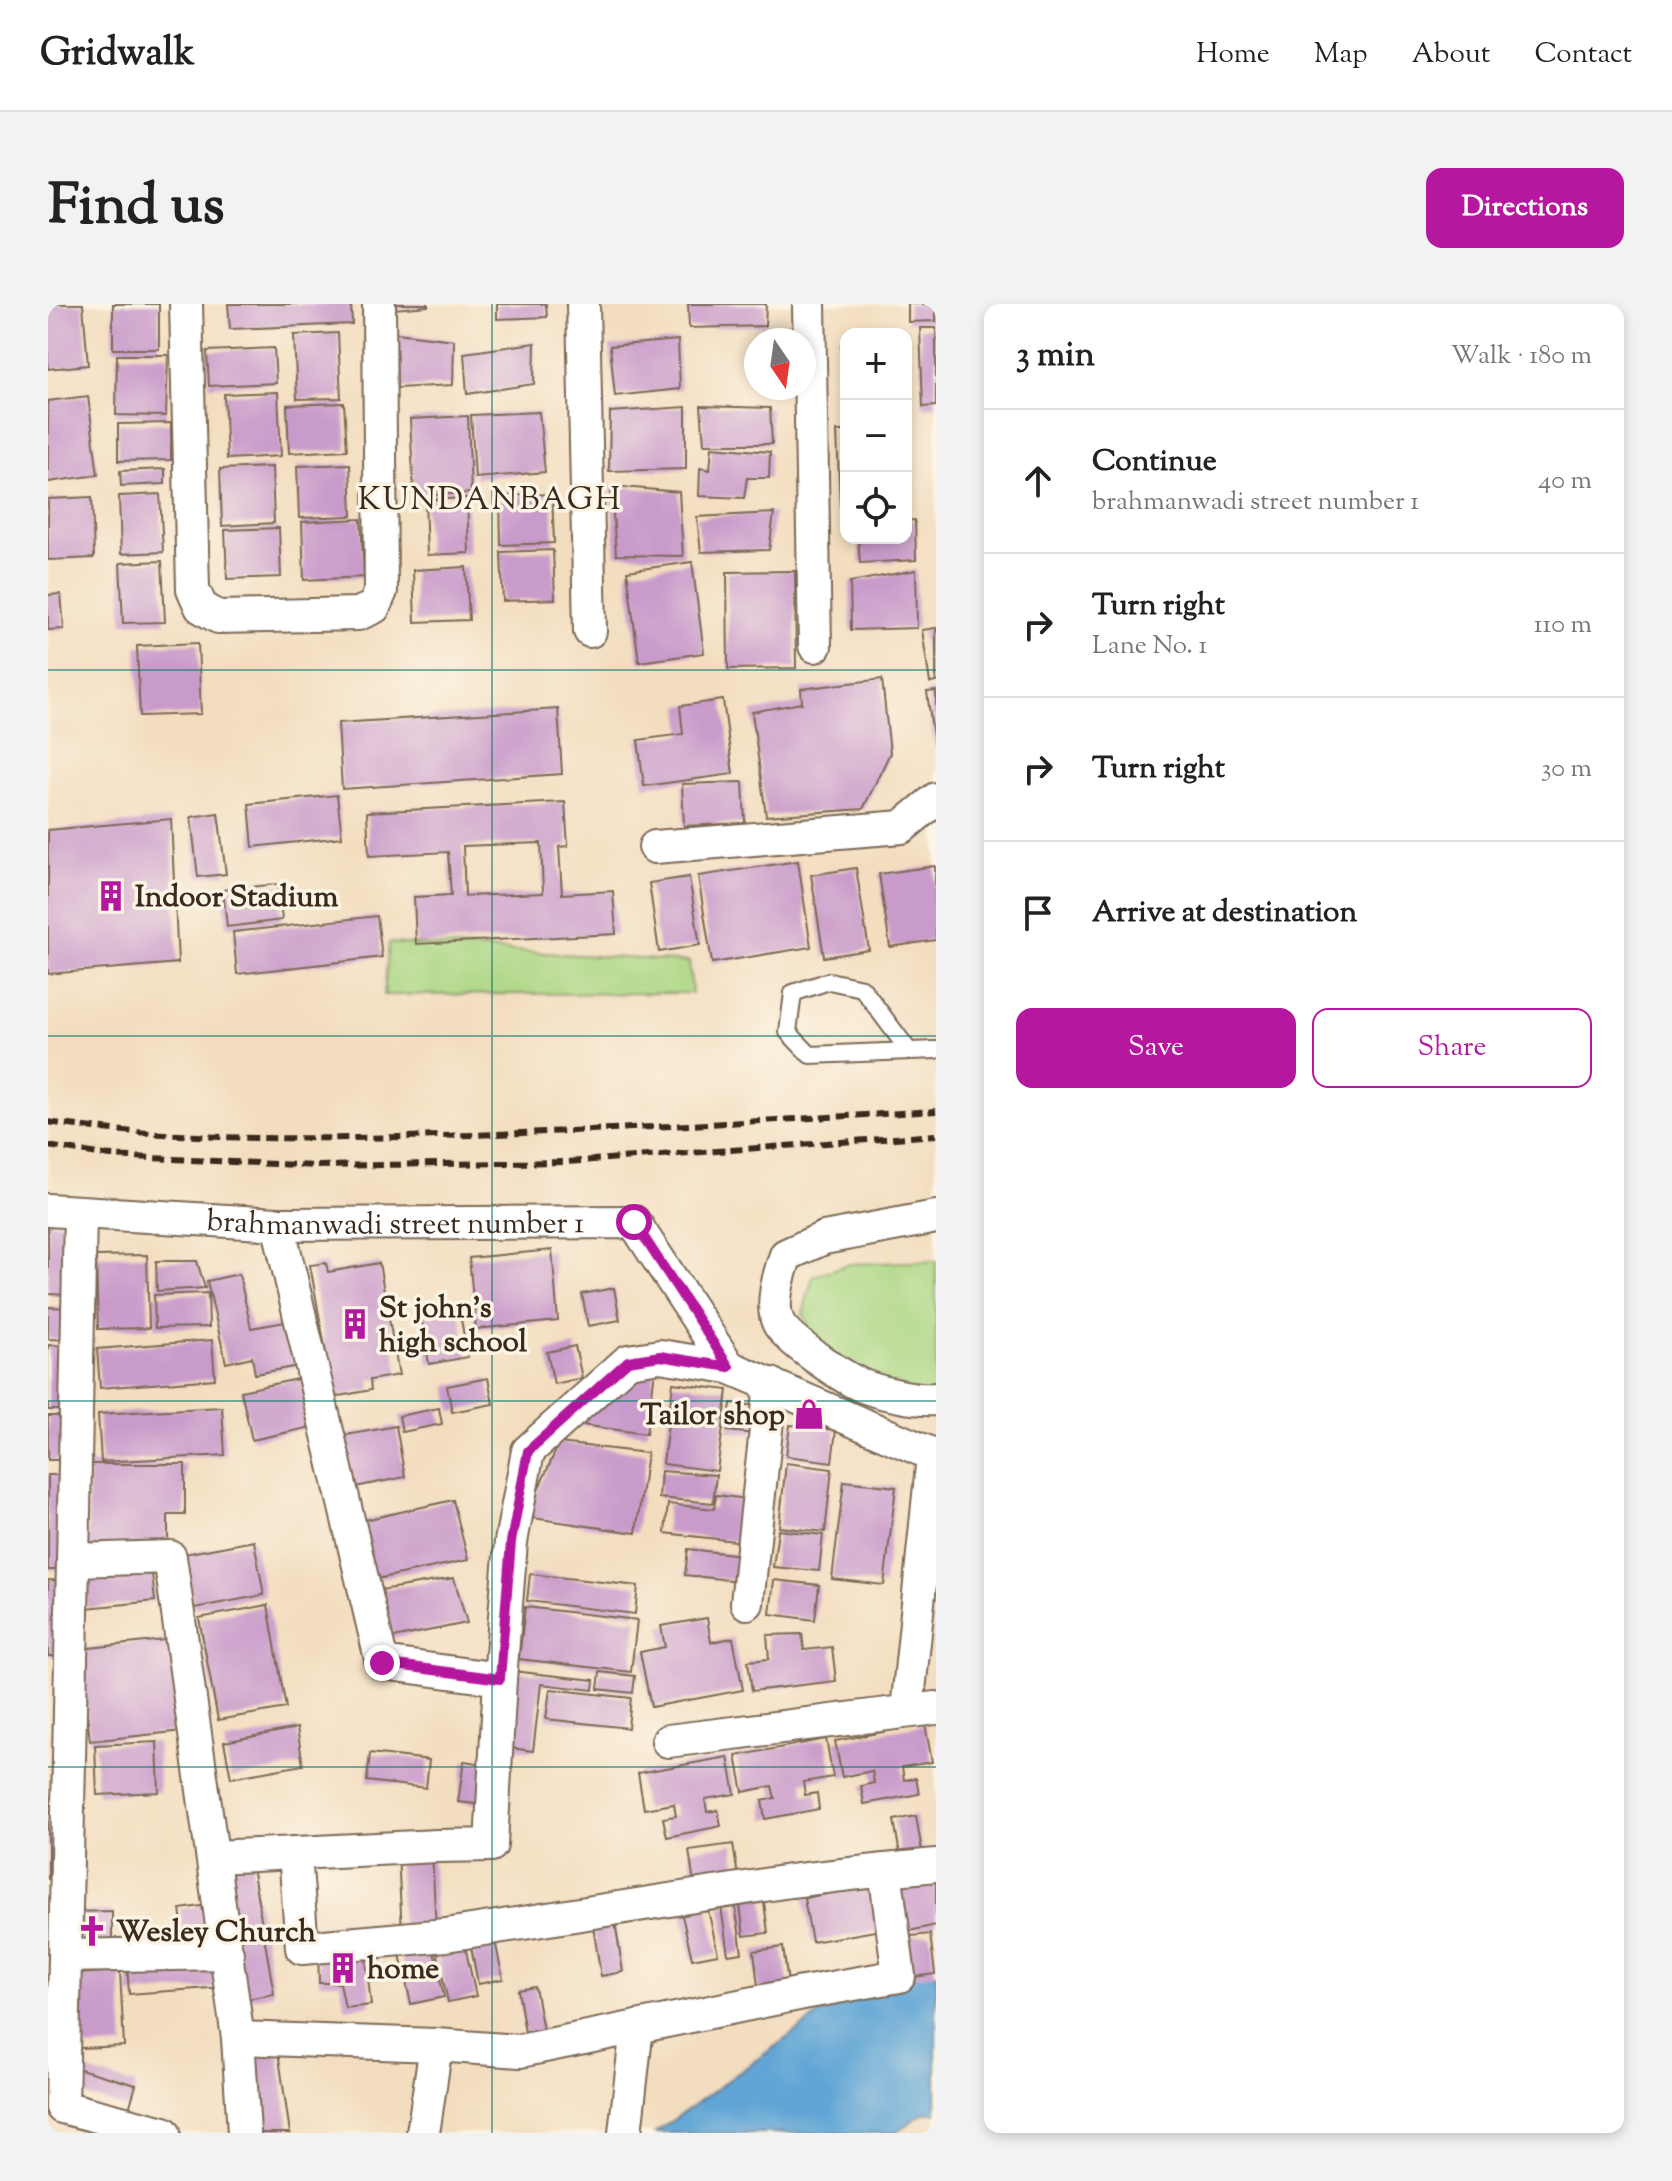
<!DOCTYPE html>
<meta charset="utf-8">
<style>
:root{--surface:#fff;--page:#f2f2f2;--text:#222;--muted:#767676;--line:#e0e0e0;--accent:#b5179e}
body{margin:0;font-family:"Sorts Mill Goudy",serif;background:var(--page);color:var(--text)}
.controls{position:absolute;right:24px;top:24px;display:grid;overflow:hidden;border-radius:16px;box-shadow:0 4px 12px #0003}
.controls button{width:72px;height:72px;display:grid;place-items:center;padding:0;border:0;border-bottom:2px solid var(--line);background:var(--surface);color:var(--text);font:40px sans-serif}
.compass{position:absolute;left:696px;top:24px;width:72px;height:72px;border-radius:50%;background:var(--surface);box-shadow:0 4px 12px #0003;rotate:167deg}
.stop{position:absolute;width:24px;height:24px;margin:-18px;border:6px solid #b5179e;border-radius:50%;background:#fff}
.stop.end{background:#b5179e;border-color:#fff;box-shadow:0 2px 8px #0008}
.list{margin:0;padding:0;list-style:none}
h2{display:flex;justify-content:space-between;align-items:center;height:104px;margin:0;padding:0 32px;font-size:34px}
h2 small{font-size:26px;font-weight:400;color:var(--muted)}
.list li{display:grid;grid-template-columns:52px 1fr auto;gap:24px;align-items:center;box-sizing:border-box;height:144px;padding:0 32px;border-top:2px solid var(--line)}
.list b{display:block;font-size:30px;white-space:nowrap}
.list p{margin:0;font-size:26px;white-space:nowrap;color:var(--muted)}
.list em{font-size:26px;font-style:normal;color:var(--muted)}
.actions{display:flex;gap:16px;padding:24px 32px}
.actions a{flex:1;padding:18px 0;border:2px solid var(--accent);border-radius:16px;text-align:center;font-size:28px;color:var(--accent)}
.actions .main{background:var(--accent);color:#fff}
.icon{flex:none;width:44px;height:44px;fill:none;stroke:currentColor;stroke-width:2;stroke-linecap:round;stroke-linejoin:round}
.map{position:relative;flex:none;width:888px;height:1829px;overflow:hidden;border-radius:16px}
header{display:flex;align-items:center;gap:48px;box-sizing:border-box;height:112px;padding:0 40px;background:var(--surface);border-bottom:2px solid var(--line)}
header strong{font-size:38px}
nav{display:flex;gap:44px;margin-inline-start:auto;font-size:28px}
.intro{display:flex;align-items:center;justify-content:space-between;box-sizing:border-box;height:192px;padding:0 48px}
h1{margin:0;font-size:56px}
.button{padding:20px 36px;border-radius:16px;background:var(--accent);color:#fff;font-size:28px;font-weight:700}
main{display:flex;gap:48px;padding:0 48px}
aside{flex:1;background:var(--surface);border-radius:16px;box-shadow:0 4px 12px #0003}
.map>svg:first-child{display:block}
.green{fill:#aad682;stroke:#728050;stroke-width:2}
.water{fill:#60a5d5;stroke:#4e687a;stroke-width:2}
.building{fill:#c99bca;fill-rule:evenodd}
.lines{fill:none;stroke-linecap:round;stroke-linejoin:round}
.lane-casing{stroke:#7b6956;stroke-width:20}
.street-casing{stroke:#7b6956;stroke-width:36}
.lane{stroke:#fff;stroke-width:16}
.street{stroke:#fff;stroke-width:32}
.rail{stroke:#3b2a1e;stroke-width:6;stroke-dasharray:12 6;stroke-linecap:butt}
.route{stroke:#b5179e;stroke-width:10}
.grid{fill:none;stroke:#0f766e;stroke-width:2;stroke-opacity:0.55}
.labels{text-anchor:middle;stroke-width:7;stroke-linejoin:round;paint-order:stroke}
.poi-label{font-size:30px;font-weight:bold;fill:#3b2a1e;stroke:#fcf5e5;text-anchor:start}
.street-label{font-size:30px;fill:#3b2a1e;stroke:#fcf5e5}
.neighbourhood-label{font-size:32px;letter-spacing:2px;fill:#3b2a1e;stroke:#fcf5e5}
</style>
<header>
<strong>Gridwalk</strong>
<nav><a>Home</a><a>Map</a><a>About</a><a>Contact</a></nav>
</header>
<div class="intro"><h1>Find us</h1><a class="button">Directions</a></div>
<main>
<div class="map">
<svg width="888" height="1829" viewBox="0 0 888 1829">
<rect width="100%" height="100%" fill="#fcf5e5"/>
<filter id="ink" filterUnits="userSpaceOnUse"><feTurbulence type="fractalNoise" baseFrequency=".0125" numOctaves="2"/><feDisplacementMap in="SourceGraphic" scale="16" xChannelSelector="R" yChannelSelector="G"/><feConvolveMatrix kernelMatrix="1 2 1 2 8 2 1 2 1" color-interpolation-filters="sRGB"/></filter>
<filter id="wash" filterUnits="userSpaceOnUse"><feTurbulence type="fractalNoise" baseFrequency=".006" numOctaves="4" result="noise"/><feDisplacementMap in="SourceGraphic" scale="32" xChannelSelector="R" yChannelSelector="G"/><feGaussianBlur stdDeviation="1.8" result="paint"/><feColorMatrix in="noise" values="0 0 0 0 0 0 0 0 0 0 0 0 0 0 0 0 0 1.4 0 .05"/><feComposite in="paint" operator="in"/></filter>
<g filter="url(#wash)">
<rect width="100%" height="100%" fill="#f3ddbf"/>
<path class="green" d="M341 639 641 658 644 689 336 691Z
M888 957V1097L779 1058 755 1010 765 972 801 960Z"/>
<path class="water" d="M888 1669V1809H876L846 1829H607L826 1671Z"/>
<g id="blocks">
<path class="building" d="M0 0H35L40 61 0 65Z
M65 0H111V45H65Z
M180 0H303L304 20 182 25Z
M346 0H380V2L346 5Z
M449 0H498L499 13 449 15Z
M640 0H718L717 22 641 24Z
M860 0H888V17L860 18Z
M872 24H888V102L875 103Z
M290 29 293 94 249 95 246 31Z
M348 29 406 36 405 81 349 84Z
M630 36 632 85 567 92 562 42Z
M487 39 486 80 419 90 416 49Z
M793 41H798V73H796Z
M226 44 228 79 161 82 159 47Z
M69 51H120L118 112 68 111Z
M858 60H860L863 103 858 104Z
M230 88 233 152 179 155 176 90Z
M40 92 50 171 0 178V97Z
M296 99 299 146 241 149 239 101Z
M653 102 722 104 724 140H656Z
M638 103V165L561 167 562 108Z
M491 108 497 168 427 174 423 111Z
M420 112 423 189 366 192 362 115Z
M123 119V156L70 157V120Z
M789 127H798V202H792Z
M664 143 722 148 721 174H699L696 194 651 192 652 164 662 166Z
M302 160 304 212 251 214 249 162Z
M224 163 226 219 174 222 172 165Z
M117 165V180L73 182 72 167Z
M563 182 631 188 635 252 568 251Z
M112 190 115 248 73 250 71 192Z
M504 190 506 239 453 241 452 192Z
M44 193 46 254 0 256V195Z
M419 194 421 249 379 251 377 196Z
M726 209 721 246 653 248 649 213Z
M313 215 316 273 256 276 254 218Z
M867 216 868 256 812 259 810 234H858V217Z
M231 224 233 273 179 275 177 226Z
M505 246 507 295 455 297 453 248Z
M114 257 117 318 75 319 72 259Z
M644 258 656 349 591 358 579 267Z
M418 263 421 316 367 318 365 266Z
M868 266 869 324 803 326 802 278Z
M747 267 748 364 680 365 679 268Z
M13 290 16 325 0 326V291Z
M888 324V378L882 379 874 326Z
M150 339 153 410 92 412 89 342Z
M834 375 842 449 815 505 718 512 704 408 754 399 753 385Z
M888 387V440H886L879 388Z
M675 396 685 470 596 482 590 436 635 430 632 402Z
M510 405 514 470 294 485 290 419Z
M695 478 697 519 636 522 634 480Z
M289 491 294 533 205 543 201 500Z
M517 498 520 542 511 543 514 590 565 587 568 630 368 640 366 593 403 591 400 548 321 552 319 508ZM493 539 495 589 417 592 415 542Z
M170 509 178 570 150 573 143 513Z
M123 515 130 659 0 670V526Z
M750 557 763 643 664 659 650 572Z
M887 562 888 636 842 643 831 570Z
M808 564 821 646 776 653 763 571Z
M641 573 652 641 611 648 601 579Z
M230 580 234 616 179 623 175 586Z
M329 612 334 653 189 670 185 628Z
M0 918 25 919 23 991 0 990Z
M504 946 510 1017 428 1025 421 954Z
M99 951 101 1024 50 1025 48 952Z
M108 957H149L157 984 109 987Z
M278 959 280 968 331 959 351 1071 322 1076 323 1086 286 1093 262 961Z
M191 970 203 1024 243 1017 251 1062 207 1070 204 1053 178 1059 159 977Z
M566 984 572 1016 540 1022 534 990Z
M160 989 161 1023 107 1024 106 991Z
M0 1003 23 1004 21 1036 0 1035Z
M411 1005 420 1053 381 1060 373 1012Z
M164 1036 167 1075 52 1084 49 1045Z
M0 1041 20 1042 18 1106H0Z
M527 1042 534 1074 506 1080 499 1048Z
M575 1066 607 1068 598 1130 527 1120Z
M254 1074 264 1123 204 1136 193 1087Z
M440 1074 445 1100 404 1108 399 1082Z
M625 1079 680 1086 669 1167 615 1160Z
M683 1099 710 1102 706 1130 680 1127Z
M174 1103 177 1151 53 1158 50 1110Z
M391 1104 394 1120 354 1128 351 1112Z
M0 1112H17V1156H0Z
M742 1121 788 1126 784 1158 738 1152Z
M348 1122 357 1173 302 1184 293 1132Z
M511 1139 599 1149 588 1229 478 1213Z
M738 1159 784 1165 777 1228 731 1223Z
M40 1160H137V1211H120V1244H40Z
M613 1167 668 1171 665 1199 611 1194Z
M0 1171H17L16 1266H0Z
M796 1177 848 1183 836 1281 784 1275Z
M668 1191 700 1195 695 1238 617 1229 620 1200 666 1205Z
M405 1196 420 1256 319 1277 308 1218Z
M730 1226 775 1231 771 1267 725 1263Z
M206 1237 216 1291 146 1304 136 1250Z
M640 1245 703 1252 700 1278 637 1271Z
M103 1261 107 1297 39 1304 35 1267Z
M482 1270 590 1282 587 1310 479 1297Z
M406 1274 419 1319 340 1335 327 1287Z
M0 1276 14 1277 12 1352H0Z
M726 1276 771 1281 767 1316 722 1310Z
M220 1301 238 1404 170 1416 151 1314Z
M477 1303 589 1316 583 1368 471 1355Z
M659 1314 663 1338 685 1334 695 1386 603 1403 592 1348 617 1343 613 1322Z
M754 1330 756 1346 784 1343 788 1377 704 1387 700 1357 721 1355 719 1331Z
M126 1335 135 1427 42 1437 32 1345Z
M464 1367 546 1376 545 1386 493 1380 485 1447 455 1443Z
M552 1368 587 1372 585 1389 550 1385Z
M502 1385 583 1394 580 1424 498 1415Z
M877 1420 884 1458 854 1463 856 1476 868 1474 871 1490 816 1500 813 1482 826 1479 824 1467 794 1473 787 1437Z
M249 1424 255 1461 183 1474 176 1438Z
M778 1435 785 1473 755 1478 757 1491 769 1489 771 1505 717 1515 714 1497 727 1494 724 1482 695 1488 688 1452Z
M109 1438 111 1488 49 1491 47 1441Z
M322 1449 381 1456 378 1484 319 1477Z
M680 1453 687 1490 657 1495 659 1508 670 1506 673 1522 619 1533 615 1514 628 1512 626 1500 596 1505 590 1469Z
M416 1457 442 1461 437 1501 410 1498Z
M0 1507 9 1508 4 1575H0Z
M868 1512 875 1553 853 1557 846 1516Z
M685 1540 691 1579 647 1586 641 1546Z
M384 1547 388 1628 354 1630 350 1549Z
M203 1557 226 1690 199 1695 175 1562Z
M888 1569V1621L857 1628 847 1577Z
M825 1582 833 1626 764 1638 756 1594Z
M714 1583 720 1629 696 1632 690 1586Z
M167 1600 173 1644 138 1649 132 1605Z
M687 1600 694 1649 680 1651 673 1602Z
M659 1601 670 1650 644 1655 633 1607Z
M64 1607V1646L25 1647V1608Z
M567 1618 575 1668 553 1672 545 1622Z
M445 1627 455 1675 430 1680 421 1632Z
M882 1630 887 1670 859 1674 855 1633Z
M415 1633 428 1692 400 1698 387 1639Z
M384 1638 396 1693 363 1700 351 1646Z
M735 1643 741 1686 711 1691 706 1647Z
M317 1646 323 1701 297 1704 292 1679H271L270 1647Z
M173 1651 175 1683 81 1690 79 1658Z
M72 1667 76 1742 32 1744 28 1670Z
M487 1683 496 1732 478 1735 470 1686Z
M230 1747 242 1829H211L200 1751Z
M32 1765 88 1781 81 1805 25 1788Z"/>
</g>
</g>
<g filter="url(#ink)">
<use href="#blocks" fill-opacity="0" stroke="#7b6956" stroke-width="2"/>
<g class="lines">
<defs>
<path id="lane" d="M861 747 814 684 781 677 745 689 740 728 762 751 888 746"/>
<g id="street">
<path d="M138 0 145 285 153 303 170 313 310 310 326 303 333 287 331 0"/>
<path d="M535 0 542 327"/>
<path d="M761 0 767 342"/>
<path d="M607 543 854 523 888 495"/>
<path id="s1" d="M0 906 230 920 586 918 681 1063 888 1152"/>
<path d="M32 910 14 1803 116 1829"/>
<path d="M888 913 776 934 738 951C732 968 722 1000 730 1018 738 1036 796 1074 815 1082 833 1089 869 1097 888 1095"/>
<path d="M230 920 334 1359 452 1375"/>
<path d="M27 1256 122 1253 190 1734 196 1829"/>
<path d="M699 1299 723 1080"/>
<path d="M859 1407 885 1152"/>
<path d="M620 1437 888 1404"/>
<path d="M247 1549 254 1644 398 1631 742 1577 837 1566 851 1672 755 1689 472 1747 388 1741 375 1829"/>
<path d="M165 1553 389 1542 443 1541 452 1375 463 1238 480 1147 580 1057 612 1052 681 1063"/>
<path d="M837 1566 888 1561"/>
<path d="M17 1652 179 1649"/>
<path d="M190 1734 388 1741"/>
<path d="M577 1829 589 1723"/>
</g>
</defs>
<use href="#lane" class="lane-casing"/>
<use href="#street" class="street-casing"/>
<use href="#lane" class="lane"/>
<use href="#street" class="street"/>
<path class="rail" d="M0 818C129 837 262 836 392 832 558 827 723 816 888 807
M0 842 63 852 269 862 518 858 888 831"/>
</g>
</g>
<g class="lines" filter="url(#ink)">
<path class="route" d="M334 1359 452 1375 463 1238 480 1147 580 1057 612 1052 681 1063 586 918"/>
</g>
<path class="grid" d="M444 0V1829M0 366H888M0 732H888M0 1097H888M0 1463H888"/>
<defs>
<symbol id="building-bare" viewBox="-9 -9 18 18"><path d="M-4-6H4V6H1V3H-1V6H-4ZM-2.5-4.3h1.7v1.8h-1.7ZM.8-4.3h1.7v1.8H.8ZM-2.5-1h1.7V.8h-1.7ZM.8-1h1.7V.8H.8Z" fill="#b5179e" stroke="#fcf5e5" stroke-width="2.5" paint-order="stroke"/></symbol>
<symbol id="shop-bare" viewBox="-9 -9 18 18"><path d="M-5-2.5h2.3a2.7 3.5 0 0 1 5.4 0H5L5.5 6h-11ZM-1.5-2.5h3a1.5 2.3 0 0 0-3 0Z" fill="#b5179e" stroke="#fcf5e5" stroke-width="2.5" paint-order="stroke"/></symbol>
<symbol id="church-bare" viewBox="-9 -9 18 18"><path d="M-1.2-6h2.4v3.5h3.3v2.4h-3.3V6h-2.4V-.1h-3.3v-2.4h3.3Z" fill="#b5179e" stroke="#fcf5e5" stroke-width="2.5" paint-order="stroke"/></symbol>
</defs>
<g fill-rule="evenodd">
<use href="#building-bare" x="41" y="570" width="44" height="44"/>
<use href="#building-bare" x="285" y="998" width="44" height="44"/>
<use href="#shop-bare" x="739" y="1088" width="44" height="44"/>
<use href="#church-bare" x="22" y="1605" width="44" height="44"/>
<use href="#building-bare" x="273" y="1642" width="44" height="44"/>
</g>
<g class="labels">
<g class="poi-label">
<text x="87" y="602">Indoor Stadium</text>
<text x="331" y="1013">St john's<tspan x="331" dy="34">high school</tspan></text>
<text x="737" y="1120" text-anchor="end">Tailor shop</text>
<text x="68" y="1637">Wesley Church</text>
<text x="319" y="1674">home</text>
</g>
<g class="street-label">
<text dy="10" stroke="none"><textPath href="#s1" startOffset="348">brahmanwadi street number 1</textPath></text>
</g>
<g class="neighbourhood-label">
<text x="442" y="205">KUNDANBAGH</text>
</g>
</g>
</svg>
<div class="controls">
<button>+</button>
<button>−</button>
<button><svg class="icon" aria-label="locate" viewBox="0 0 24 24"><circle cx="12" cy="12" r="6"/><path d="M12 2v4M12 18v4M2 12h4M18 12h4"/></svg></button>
</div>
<svg class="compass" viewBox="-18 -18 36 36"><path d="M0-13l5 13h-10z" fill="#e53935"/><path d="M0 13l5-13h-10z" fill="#767676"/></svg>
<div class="stop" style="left:586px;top:918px"></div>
<div class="stop end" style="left:334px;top:1359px"></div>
</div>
<aside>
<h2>3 min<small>Walk · 180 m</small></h2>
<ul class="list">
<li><svg class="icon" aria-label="ahead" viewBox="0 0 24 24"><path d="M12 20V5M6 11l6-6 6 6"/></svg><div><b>Continue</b><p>brahmanwadi street number 1</p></div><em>40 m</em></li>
<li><svg class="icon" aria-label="right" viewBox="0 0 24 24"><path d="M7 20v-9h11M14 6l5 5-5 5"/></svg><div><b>Turn right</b><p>Lane No. 1</p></div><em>110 m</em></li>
<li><svg class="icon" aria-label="right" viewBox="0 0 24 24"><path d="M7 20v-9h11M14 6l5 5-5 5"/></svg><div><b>Turn right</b></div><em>30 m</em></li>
<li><svg class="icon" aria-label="arrive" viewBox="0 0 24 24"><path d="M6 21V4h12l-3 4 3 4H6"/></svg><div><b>Arrive at destination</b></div></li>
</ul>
<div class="actions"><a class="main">Save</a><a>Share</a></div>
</aside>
</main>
